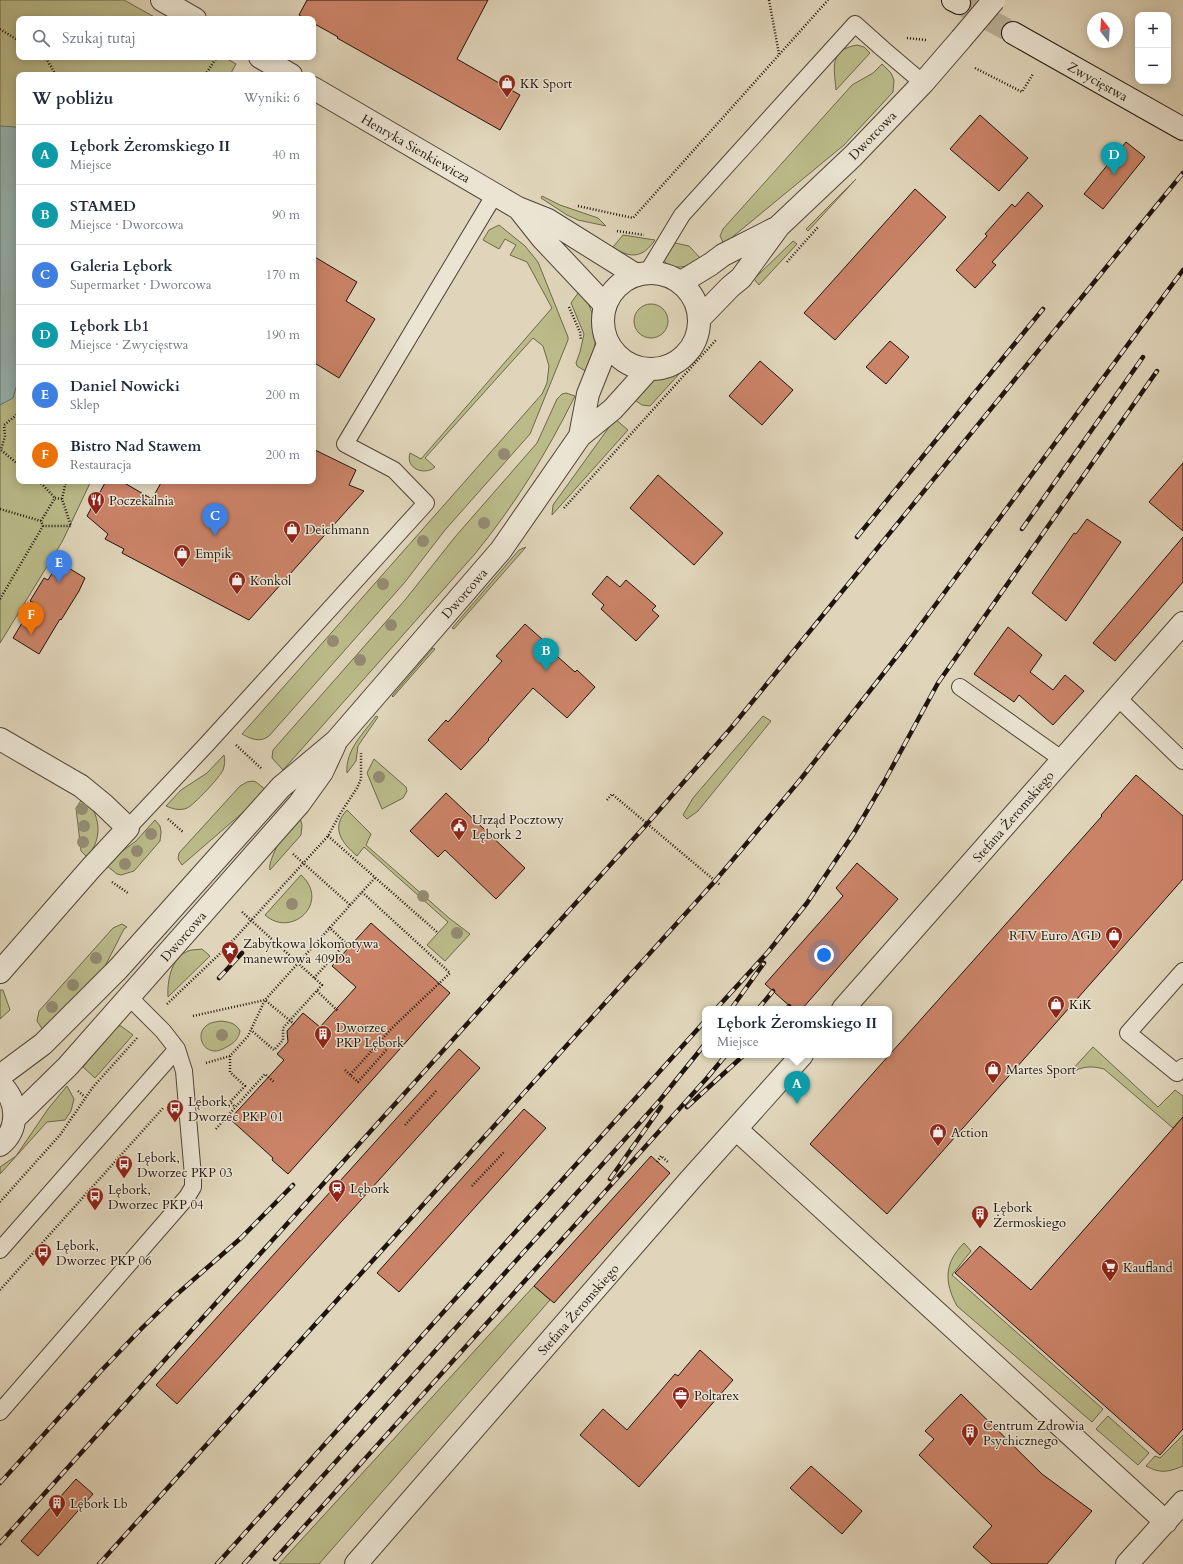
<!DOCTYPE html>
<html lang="pl">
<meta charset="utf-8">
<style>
:root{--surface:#fff;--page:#f2f2f3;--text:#1f2937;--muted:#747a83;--line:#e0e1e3;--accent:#8f2418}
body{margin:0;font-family:Cardo,serif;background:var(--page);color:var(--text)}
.controls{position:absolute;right:12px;top:12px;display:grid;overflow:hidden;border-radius:8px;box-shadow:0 2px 10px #0003}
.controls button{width:36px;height:36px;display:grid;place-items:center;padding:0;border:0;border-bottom:1px solid var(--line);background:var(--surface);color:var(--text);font:20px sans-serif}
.compass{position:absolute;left:1087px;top:12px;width:36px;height:36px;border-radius:50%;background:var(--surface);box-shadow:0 2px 10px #0003;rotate:343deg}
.you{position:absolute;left:824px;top:955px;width:14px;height:14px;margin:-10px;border:3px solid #fff;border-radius:50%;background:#1a73e8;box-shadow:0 0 0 6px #1a73e833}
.badge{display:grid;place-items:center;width:26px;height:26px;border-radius:50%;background:var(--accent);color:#fff;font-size:13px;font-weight:700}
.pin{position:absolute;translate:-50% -33px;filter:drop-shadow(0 1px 2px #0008)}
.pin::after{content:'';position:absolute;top:21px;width:14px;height:12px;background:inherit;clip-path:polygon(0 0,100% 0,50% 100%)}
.popup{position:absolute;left:702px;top:1006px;width:190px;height:52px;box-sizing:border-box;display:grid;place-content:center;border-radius:8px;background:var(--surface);filter:drop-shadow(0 1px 3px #0005);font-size:13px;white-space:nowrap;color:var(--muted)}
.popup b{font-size:15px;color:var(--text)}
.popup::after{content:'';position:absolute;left:50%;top:100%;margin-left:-8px;border:8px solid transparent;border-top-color:var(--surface)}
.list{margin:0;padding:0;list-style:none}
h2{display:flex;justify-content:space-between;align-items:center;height:52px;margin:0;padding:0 16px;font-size:17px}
h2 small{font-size:13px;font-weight:400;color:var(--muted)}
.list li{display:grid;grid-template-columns:26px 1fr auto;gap:12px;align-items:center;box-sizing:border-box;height:60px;padding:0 16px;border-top:1px solid var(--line)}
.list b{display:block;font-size:15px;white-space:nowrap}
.list p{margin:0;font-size:13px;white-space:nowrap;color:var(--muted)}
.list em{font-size:13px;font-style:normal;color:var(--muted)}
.icon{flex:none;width:22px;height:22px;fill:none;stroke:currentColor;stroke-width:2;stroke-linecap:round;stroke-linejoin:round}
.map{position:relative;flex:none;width:1183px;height:1564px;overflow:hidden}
.search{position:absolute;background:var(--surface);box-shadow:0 2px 10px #0003;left:16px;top:16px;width:300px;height:44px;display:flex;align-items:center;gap:10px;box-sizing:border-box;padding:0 14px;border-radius:8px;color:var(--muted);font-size:15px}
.panel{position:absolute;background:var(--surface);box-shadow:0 2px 10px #0003;left:16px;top:72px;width:300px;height:412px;border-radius:8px}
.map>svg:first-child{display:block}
.green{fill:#bbbb8a;stroke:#6d684c}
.water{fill:#95b8b6;stroke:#667672}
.building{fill:#cb8368;stroke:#1f140d}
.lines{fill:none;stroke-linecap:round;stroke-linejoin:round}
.secondary-tunnel{stroke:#b9ae97;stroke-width:22;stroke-dasharray:22 11;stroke-linecap:butt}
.service-casing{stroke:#4f4438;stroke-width:18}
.minor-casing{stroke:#4f4438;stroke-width:24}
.tertiary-casing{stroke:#4f4438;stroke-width:24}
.secondary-casing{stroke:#1f140d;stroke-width:24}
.path{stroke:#1f140d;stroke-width:2.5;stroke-dasharray:1 2;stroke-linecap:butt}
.service{stroke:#ebe4d2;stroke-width:16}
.minor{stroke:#ebe4d2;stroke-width:22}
.tertiary{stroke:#ebe4d2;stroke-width:22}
.secondary{stroke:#ebe4d2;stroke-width:22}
.rail-casing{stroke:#1f140d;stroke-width:4.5}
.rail{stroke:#ebe4d2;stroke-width:3;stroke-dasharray:9;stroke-linecap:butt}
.tertiary-bridge-casing{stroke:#4f4438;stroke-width:24;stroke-linecap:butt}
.tertiary-bridge{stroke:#ebe4d2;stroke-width:22}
.tree{fill:#948b73}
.labels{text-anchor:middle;stroke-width:3;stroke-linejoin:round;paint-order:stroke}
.street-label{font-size:13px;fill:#1f140d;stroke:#ebe4d2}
.poi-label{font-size:13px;fill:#1f140d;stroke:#ebe4d2;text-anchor:start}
</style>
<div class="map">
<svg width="1183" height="1564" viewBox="0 0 1183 1564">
<rect width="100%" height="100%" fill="#e0d5ba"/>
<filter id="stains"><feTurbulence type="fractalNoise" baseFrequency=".005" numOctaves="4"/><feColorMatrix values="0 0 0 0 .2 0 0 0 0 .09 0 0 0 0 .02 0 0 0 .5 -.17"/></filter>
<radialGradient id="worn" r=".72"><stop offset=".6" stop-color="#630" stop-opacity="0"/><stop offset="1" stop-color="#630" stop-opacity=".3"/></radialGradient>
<path class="green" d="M0 0H124L158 19H19V57H224L236 64 230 75H19V481H91L62 542 0 643Z
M857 45 864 47 870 53 836 90C834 67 829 50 857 45Z
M882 64 891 73 894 80 893 92 844 145 724 244 720 236 723 229 852 85 873 73Z
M856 179 808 231 806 229Z
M542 196 560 205 598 218 606 226 578 220 567 215 541 198Z
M499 225 525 246 538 262 568 337V340L530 434 445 530 405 582 269 736C260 743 251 739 242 734L542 394 547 383 549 366 543 346 533 338 425 458 435 467C425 476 405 469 410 453L421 459 552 308 527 262 510 255 516 245 505 239 499 249 483 240 489 230Z
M623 235 655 240C643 258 630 259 613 247Z
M793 241 797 244 759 285 754 279Z
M675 243 689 246 703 261C693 265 677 270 667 265L664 260Z
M581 289C599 322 600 338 587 372L577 366 576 363 580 352 584 334 571 303Z
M634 321a17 17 0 1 1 34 0a17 17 0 1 1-34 0Z
M689 363 650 406 642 405 632 398 653 381 681 369Z
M566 393 575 396C546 454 515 505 474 555L283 770 272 758 273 750 405 600 455 537 537 443 557 399 562 394Z
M615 419 628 430 552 515 553 505Z
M526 547 454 629 452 628 519 550Z
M433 648 435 649 393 697 392 696Z
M376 716 378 717 362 740 358 746 356 761 347 773C345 750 364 733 376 716Z
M763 716 771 721 698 811 687 819 683 815 693 798Z
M224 755C225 759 225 765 223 770 221 776 193 806 187 808 180 811 173 809 166 806L181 790 207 773Z
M374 759 406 787 407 791 403 798 382 809 367 773Z
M253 781 256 782 266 790 255 802 182 865 178 859 179 853 240 786 247 782Z
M84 796C100 815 104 837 87 857L81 851 76 808Z
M347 810 371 834 366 845 449 918 470 934 445 961 427 945 448 922 364 847 357 856C342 843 330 828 347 810Z
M300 818 302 825 301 835 270 870C267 862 284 832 290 826 293 823 297 821 300 818Z
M155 820 160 826 161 832 160 841 134 871 121 875 117 874 107 866 116 856 136 841Z
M301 875C331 902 292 939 265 915Z
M122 924 127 927 124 929 101 974 43 1030 37 1021 39 1011 113 928Z
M202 949 210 956 168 997C167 982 171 959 186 952 191 949 197 950 202 949Z
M0 990H3L10 1010 0 1019Z
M221 1021C229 1022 236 1023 240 1031 239 1037 235 1042 230 1045 225 1048 220 1051 215 1051 202 1051 196 1034 206 1026 210 1022 216 1022 221 1021Z
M117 1026H121L133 1035 95 1078 83 1067Z
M1093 1047 1158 1107 1175 1090 1183 1096V1117L1173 1128 1104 1069C1089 1065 1083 1067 1069 1073Z
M67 1086 74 1099 71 1111 65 1120 47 1122 0 1174V1167L16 1156 48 1109Z
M964 1243 971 1251 952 1275 1103 1409 1092 1422 957 1306C944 1282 944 1263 964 1243Z
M534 1286 550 1300 319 1564H279Z
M1108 1416 1149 1453 1138 1465 1096 1429Z
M1183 1435V1466C1168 1472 1161 1474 1146 1466L1155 1456 1160 1458Z"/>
<path class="water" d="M0 126 15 127 19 129V377L13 398 0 405Z"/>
<path class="building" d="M307 0H488L457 59 520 95 500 130 337 38 338 37 313 23V19H306L299 15Z
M980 115 1028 158 999 191 950 149Z
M1126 142 1145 157 1103 209 1084 194Z
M915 189 946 217 835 340 804 313Z
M1028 192 1043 206 992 262 996 265 975 288 956 270 987 236 985 234 1012 204 1015 207Z
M313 256 357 282 346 301 375 319 339 378 313 362Z
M890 341 909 357 886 384 866 367Z
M760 361 793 390 762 425 729 396Z
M313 449 356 470 349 485 364 491 249 620 122 553 124 549 105 539 108 534 87 516 106 481H121L152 499 162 481H313Z
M1183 463V531L1149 502Z
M658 475 723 533 694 565 630 508Z
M1087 519 1121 542 1066 621 1032 593 1074 533 1076 534Z
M1183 537V582L1115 661 1093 643Z
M59 562 85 578 79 591 61 620 60 619 39 654 13 638 34 603 30 601 44 578 48 580Z
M607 576 620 587 626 580 656 606 652 610 659 616 636 641 601 609 604 605 592 594Z
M525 624 543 640 541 642 575 672 577 670 595 687 567 718 533 688 488 739 489 740 461 770 428 740 446 720 448 722 502 661 496 656Z
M1008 627 1042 655 1030 672 1053 690 1065 675 1084 691 1053 725 1019 695 1014 702 974 674Z
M1136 775 1183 816V879L887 1214 810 1144 1102 816 1101 815Z
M446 793 525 868 496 899 445 850 438 857 410 831Z
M857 863 898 899 802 1009H793L765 984 843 896 836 888Z
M371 923 450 993 288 1174 272 1160 273 1158 230 1119 284 1060 277 1054 288 1042 287 1031 303 1013 320 1027 356 987 332 966Z
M459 1049 480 1068 177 1404 156 1385Z
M524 1109 546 1128 399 1292 377 1273Z
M1183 1117V1429L1160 1455 955 1273 980 1246 1031 1290Z
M651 1156 670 1173 554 1303 534 1286Z
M700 1350 733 1380 639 1487 580 1435 603 1409 627 1430 675 1374 678 1376Z
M961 1394 1042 1474 1092 1511 1047 1564H992L973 1547 992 1526 919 1455 934 1439 925 1431Z
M811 1466 862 1511 842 1534 790 1488Z
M76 1479 93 1494 38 1556 21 1541Z"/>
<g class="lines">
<path class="secondary-tunnel" d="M959 3 1013 33"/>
<defs>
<path id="service" d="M647 273 682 215 855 24 883 49 923 83
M960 687 1063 760
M1118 698 1183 761
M128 828 207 744 426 503 394 470 345 444 495 194
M1183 971 1128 1033 1177 1073 1183 1067
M0 1250 177 1049
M0 1412 187 1197 193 1187V1176L184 1071 177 1049 163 1031 129 997"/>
<path id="minor" d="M162 0 195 19
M260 57 291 75
M313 88 518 208 548 220 636 275
M519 209 542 238 605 305
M0 739 81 786 103 804 128 828 91 868 0 972
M843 1009 1183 623
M736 1129 1166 1522
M356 1564 690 1180 802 1055
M1127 1564 1183 1502"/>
<path id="tertiary" d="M603 321a48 48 0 1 1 96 0a48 48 0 1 1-96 0Z
M680 283 711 264 723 255 774 229
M699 319 730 287 741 278 779 226 853 156 923 83 961 39
M580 436 588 394 608 344
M0 1076 43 1044 118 969 281 787 336 741 501 550 580 436 613 409 649 369
M0 1084C18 1100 20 1129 0 1145
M14 1119 68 1066 299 804 322 772 335 744"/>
<path id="secondary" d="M953 0 959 3
M1013 33 1183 129"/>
</defs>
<use href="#service" class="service-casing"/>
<use href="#minor" class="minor-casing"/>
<use href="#tertiary" class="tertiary-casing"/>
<use href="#secondary" class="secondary-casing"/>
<path class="path" d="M769 0 779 54
M0 29 19 41
M907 38 926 40
M43 57 47 60 56 75
M975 68 1022 92 1033 74
M205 75 217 57
M578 206 633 218 828 0
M617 231 644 235
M787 262 818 227
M569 307 580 332 581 340
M19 413 4 425 5 436 1 450 19 465
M39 481 55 498
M55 498 62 499 71 526H43L41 521Z
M62 499 66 481
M564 508 716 340
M0 509 41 521
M0 599 43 526
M236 745 262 769
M607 800 612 794 720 885
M168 819 183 832
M328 836 437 932
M293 854 350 905
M112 882 128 893
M362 892 375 878
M242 912 322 985 283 1028V1040L274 1050 251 1030
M329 927 350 947
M314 978 346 943
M317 991 338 1011
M167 1004 227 947 328 836 340 814 357 788 361 779V753
M193 1016 265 1000 294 1024
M230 1056V1072L245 1086 230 1102 235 1107
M206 1063 230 1056 248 1036 265 1000 362 892 450 973 391 1029 350 1075 358 1082 388 1048
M345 1070 350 1075
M78 1091 85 1097
M405 1125 436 1091
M216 1129 265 1074 274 1082
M657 1162 661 1156 669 1163
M472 1186 504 1152
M0 1202 60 1135 93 1087 137 1038
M0 1290 164 1107"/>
<use href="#service" class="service"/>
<use href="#minor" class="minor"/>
<use href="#tertiary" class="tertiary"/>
<use href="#secondary" class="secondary"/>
<defs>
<path id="rail" d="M1022 529 1143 357
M857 537 1043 309
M219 978 242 953
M716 1009 768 952 807 903 854 833 884 782 938 683 1157 371
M731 1009 764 963
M758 1009 773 991
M787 1009 789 1006
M687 1107 744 1055
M610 1179 661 1107
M0 1483 100 1372 142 1328 176 1295 241 1238 293 1185
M0 1543 647 824 731 728 1183 173
M275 1559 707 1078 726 1055
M99 1564 715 881 800 780 905 646 1183 270
M217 1564 705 1021
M244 1564 660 1100 705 1044"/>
</defs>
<use href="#rail" class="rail-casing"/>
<use href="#rail" class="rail"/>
<defs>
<path id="tertiary-bridge" d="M961 39 994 0"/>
</defs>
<use href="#tertiary-bridge" class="tertiary-bridge-casing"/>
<use href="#tertiary-bridge" class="tertiary-bridge"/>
</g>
<g class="tree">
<circle cx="504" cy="454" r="6"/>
<circle cx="484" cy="523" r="6"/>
<circle cx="423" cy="541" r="6"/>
<circle cx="383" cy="584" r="6"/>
<circle cx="391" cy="625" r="6"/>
<circle cx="333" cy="641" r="6"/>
<circle cx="360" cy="660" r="6"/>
<circle cx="379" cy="777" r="6"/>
<circle cx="82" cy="809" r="6"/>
<circle cx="84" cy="826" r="6"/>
<circle cx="151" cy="834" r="6"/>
<circle cx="83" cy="842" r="6"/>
<circle cx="137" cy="851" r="6"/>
<circle cx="125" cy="864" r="6"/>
<circle cx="423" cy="896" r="6"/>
<circle cx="292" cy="904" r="6"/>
<circle cx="457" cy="933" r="6"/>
<circle cx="96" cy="958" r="6"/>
<circle cx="73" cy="985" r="6"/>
<circle cx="52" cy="1007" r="6"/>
<circle cx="222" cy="1035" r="6"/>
</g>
<defs>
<symbol id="shop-pin" viewBox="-11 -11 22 30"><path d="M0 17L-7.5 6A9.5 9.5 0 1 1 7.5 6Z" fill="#8f2418" stroke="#ebe4d2"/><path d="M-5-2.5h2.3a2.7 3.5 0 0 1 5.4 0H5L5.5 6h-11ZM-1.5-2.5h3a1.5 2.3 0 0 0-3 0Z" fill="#fff"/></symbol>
<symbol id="restaurant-pin" viewBox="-11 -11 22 30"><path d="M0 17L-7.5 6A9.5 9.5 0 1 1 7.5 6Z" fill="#8f2418" stroke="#ebe4d2"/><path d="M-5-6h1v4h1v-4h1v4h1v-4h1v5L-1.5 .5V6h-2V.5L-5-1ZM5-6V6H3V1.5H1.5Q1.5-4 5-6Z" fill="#fff"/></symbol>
<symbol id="civic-pin" viewBox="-11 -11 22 30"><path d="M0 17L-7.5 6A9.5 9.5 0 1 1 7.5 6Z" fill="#8f2418" stroke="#ebe4d2"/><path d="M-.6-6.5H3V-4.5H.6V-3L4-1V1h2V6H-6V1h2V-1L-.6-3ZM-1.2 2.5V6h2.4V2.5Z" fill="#fff"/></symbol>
<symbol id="sight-pin" viewBox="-11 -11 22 30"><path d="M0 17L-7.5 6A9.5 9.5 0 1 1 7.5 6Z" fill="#8f2418" stroke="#ebe4d2"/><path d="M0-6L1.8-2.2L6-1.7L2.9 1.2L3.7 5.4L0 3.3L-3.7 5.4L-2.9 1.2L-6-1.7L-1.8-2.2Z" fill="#fff"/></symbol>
<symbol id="building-pin" viewBox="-11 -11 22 30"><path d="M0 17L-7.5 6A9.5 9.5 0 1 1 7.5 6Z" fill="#8f2418" stroke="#ebe4d2"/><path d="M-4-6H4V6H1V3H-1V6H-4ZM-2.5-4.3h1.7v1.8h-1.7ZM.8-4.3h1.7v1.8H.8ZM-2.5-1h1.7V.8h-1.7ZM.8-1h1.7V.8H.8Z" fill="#fff"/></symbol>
<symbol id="bus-pin" viewBox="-11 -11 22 30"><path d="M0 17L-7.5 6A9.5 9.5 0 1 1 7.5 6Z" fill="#8f2418" stroke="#ebe4d2"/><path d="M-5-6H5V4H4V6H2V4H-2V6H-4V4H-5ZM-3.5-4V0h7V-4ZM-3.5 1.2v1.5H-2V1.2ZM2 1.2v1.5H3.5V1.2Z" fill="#fff"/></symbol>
<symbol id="station-pin" viewBox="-11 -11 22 30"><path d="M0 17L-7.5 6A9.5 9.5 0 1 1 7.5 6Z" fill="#8f2418" stroke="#ebe4d2"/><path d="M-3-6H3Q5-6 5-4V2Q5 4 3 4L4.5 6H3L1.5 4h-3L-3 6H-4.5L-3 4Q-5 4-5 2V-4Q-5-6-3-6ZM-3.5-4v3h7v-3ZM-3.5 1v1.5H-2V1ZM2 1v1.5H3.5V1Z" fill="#fff"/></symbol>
<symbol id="supermarket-pin" viewBox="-11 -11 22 30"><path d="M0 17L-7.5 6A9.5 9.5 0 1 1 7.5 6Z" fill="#8f2418" stroke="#ebe4d2"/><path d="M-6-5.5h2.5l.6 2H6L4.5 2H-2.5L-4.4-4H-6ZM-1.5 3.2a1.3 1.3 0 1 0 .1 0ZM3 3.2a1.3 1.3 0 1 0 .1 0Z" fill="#fff"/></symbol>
<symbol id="office-pin" viewBox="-11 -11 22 30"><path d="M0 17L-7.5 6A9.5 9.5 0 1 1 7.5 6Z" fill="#8f2418" stroke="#ebe4d2"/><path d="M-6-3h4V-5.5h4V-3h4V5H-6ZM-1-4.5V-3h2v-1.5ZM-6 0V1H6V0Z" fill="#fff"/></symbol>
</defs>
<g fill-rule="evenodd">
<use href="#shop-pin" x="497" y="73" width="20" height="27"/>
<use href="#restaurant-pin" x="86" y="490" width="20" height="27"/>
<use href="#shop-pin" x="282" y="519" width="20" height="27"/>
<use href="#shop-pin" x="172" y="543" width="20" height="27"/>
<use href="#shop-pin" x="227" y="570" width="20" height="27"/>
<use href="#civic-pin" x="449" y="816" width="20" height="27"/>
<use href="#shop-pin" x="1104" y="925" width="20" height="27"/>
<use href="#sight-pin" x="220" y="940" width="20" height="27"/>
<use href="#shop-pin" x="1046" y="994" width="20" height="27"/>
<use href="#building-pin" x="313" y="1024" width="20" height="27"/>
<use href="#shop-pin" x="983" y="1059" width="20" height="27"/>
<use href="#bus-pin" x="165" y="1098" width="20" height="27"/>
<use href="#shop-pin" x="928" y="1122" width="20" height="27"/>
<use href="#bus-pin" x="114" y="1154" width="20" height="27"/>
<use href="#station-pin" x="327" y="1178" width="20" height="27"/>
<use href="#bus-pin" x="85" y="1186" width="20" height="27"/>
<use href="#building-pin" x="970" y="1204" width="20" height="27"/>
<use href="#bus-pin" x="33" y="1242" width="20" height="27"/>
<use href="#supermarket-pin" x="1100" y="1257" width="20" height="27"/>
<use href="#office-pin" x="671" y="1385" width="20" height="27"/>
<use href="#building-pin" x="960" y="1422" width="20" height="27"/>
<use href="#building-pin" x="47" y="1493" width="20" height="27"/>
</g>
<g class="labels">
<g class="street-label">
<text transform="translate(1098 81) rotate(29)" y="5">Zwycięstwa</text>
<text transform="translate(872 135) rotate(-46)" y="5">Dworcowa</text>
<text transform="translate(416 148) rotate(30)" y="5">Henryka Sienkiewicza</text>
<text transform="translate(464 593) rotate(-49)" y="5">Dworcowa</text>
<text transform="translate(1013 816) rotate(-49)" y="5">Stefana Żeromskiego</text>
<text transform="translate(183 936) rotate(-49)" y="5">Dworcowa</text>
<text transform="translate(578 1309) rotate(-49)" y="5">Stefana Żeromskiego</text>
</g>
<g class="poi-label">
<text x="520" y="88">KK Sport</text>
<text x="109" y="505">Poczekalnia</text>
<text x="305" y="534">Deichmann</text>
<text x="195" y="558">Empik</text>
<text x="250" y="585">Konkol</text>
<text x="472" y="824">Urząd Pocztowy<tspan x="472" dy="15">Lębork 2</tspan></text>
<text x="1101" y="940" text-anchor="end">RTV Euro AGD</text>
<text x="243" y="948">Zabytkowa lokomotywa<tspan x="243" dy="15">manewrowa 409Da</tspan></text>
<text x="1069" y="1009">KiK</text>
<text x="336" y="1032">Dworzec<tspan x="336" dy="15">PKP Lębork</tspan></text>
<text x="1006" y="1074">Martes Sport</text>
<text x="188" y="1106">Lębork,<tspan x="188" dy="15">Dworzec PKP 01</tspan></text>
<text x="951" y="1137">Action</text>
<text x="137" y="1162">Lębork,<tspan x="137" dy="15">Dworzec PKP 03</tspan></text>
<text x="350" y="1193">Lębork</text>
<text x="108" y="1194">Lębork,<tspan x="108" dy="15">Dworzec PKP 04</tspan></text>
<text x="993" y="1212">Lębork<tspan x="993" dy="15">Żermoskiego</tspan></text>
<text x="56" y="1250">Lębork,<tspan x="56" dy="15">Dworzec PKP 06</tspan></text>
<text x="1123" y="1272">Kaufland</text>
<text x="694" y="1400">Poltarex</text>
<text x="983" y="1430">Centrum Zdrowia<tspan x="983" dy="15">Psychicznego</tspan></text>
<text x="70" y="1508">Lębork Lb</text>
</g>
</g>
<rect width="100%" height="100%" filter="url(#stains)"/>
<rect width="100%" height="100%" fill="url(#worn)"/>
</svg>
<div class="controls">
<button>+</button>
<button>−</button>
</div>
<svg class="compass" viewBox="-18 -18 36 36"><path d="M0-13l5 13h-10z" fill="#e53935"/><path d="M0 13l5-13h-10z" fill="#747a83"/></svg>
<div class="you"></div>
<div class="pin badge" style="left:797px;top:1104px;background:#0f9aa8">A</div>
<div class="popup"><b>Lębork Żeromskiego II</b>Miejsce</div>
<div class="pin badge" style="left:546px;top:671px;background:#0f9aa8">B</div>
<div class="pin badge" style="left:215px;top:536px;background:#3f7fe0">C</div>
<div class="pin badge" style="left:1114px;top:175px;background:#0f9aa8">D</div>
<div class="pin badge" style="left:59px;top:583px;background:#3f7fe0">E</div>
<div class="pin badge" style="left:31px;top:635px;background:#e8710a">F</div>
<div class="search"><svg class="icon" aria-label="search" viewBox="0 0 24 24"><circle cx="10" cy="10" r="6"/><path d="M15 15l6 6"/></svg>Szukaj tutaj</div>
<section class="panel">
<h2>W pobliżu<small>Wyniki: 6</small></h2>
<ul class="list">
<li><span class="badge" style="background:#0f9aa8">A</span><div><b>Lębork Żeromskiego II</b><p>Miejsce</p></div><em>40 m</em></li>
<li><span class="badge" style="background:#0f9aa8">B</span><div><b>STAMED</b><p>Miejsce · Dworcowa</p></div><em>90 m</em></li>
<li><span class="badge" style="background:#3f7fe0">C</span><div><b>Galeria Lębork</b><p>Supermarket · Dworcowa</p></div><em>170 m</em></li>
<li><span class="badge" style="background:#0f9aa8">D</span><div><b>Lębork Lb1</b><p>Miejsce · Zwycięstwa</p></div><em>190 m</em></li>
<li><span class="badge" style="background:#3f7fe0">E</span><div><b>Daniel Nowicki</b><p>Sklep</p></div><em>200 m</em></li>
<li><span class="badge" style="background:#e8710a">F</span><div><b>Bistro Nad Stawem</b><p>Restauracja</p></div><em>200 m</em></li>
</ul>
</section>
</div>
